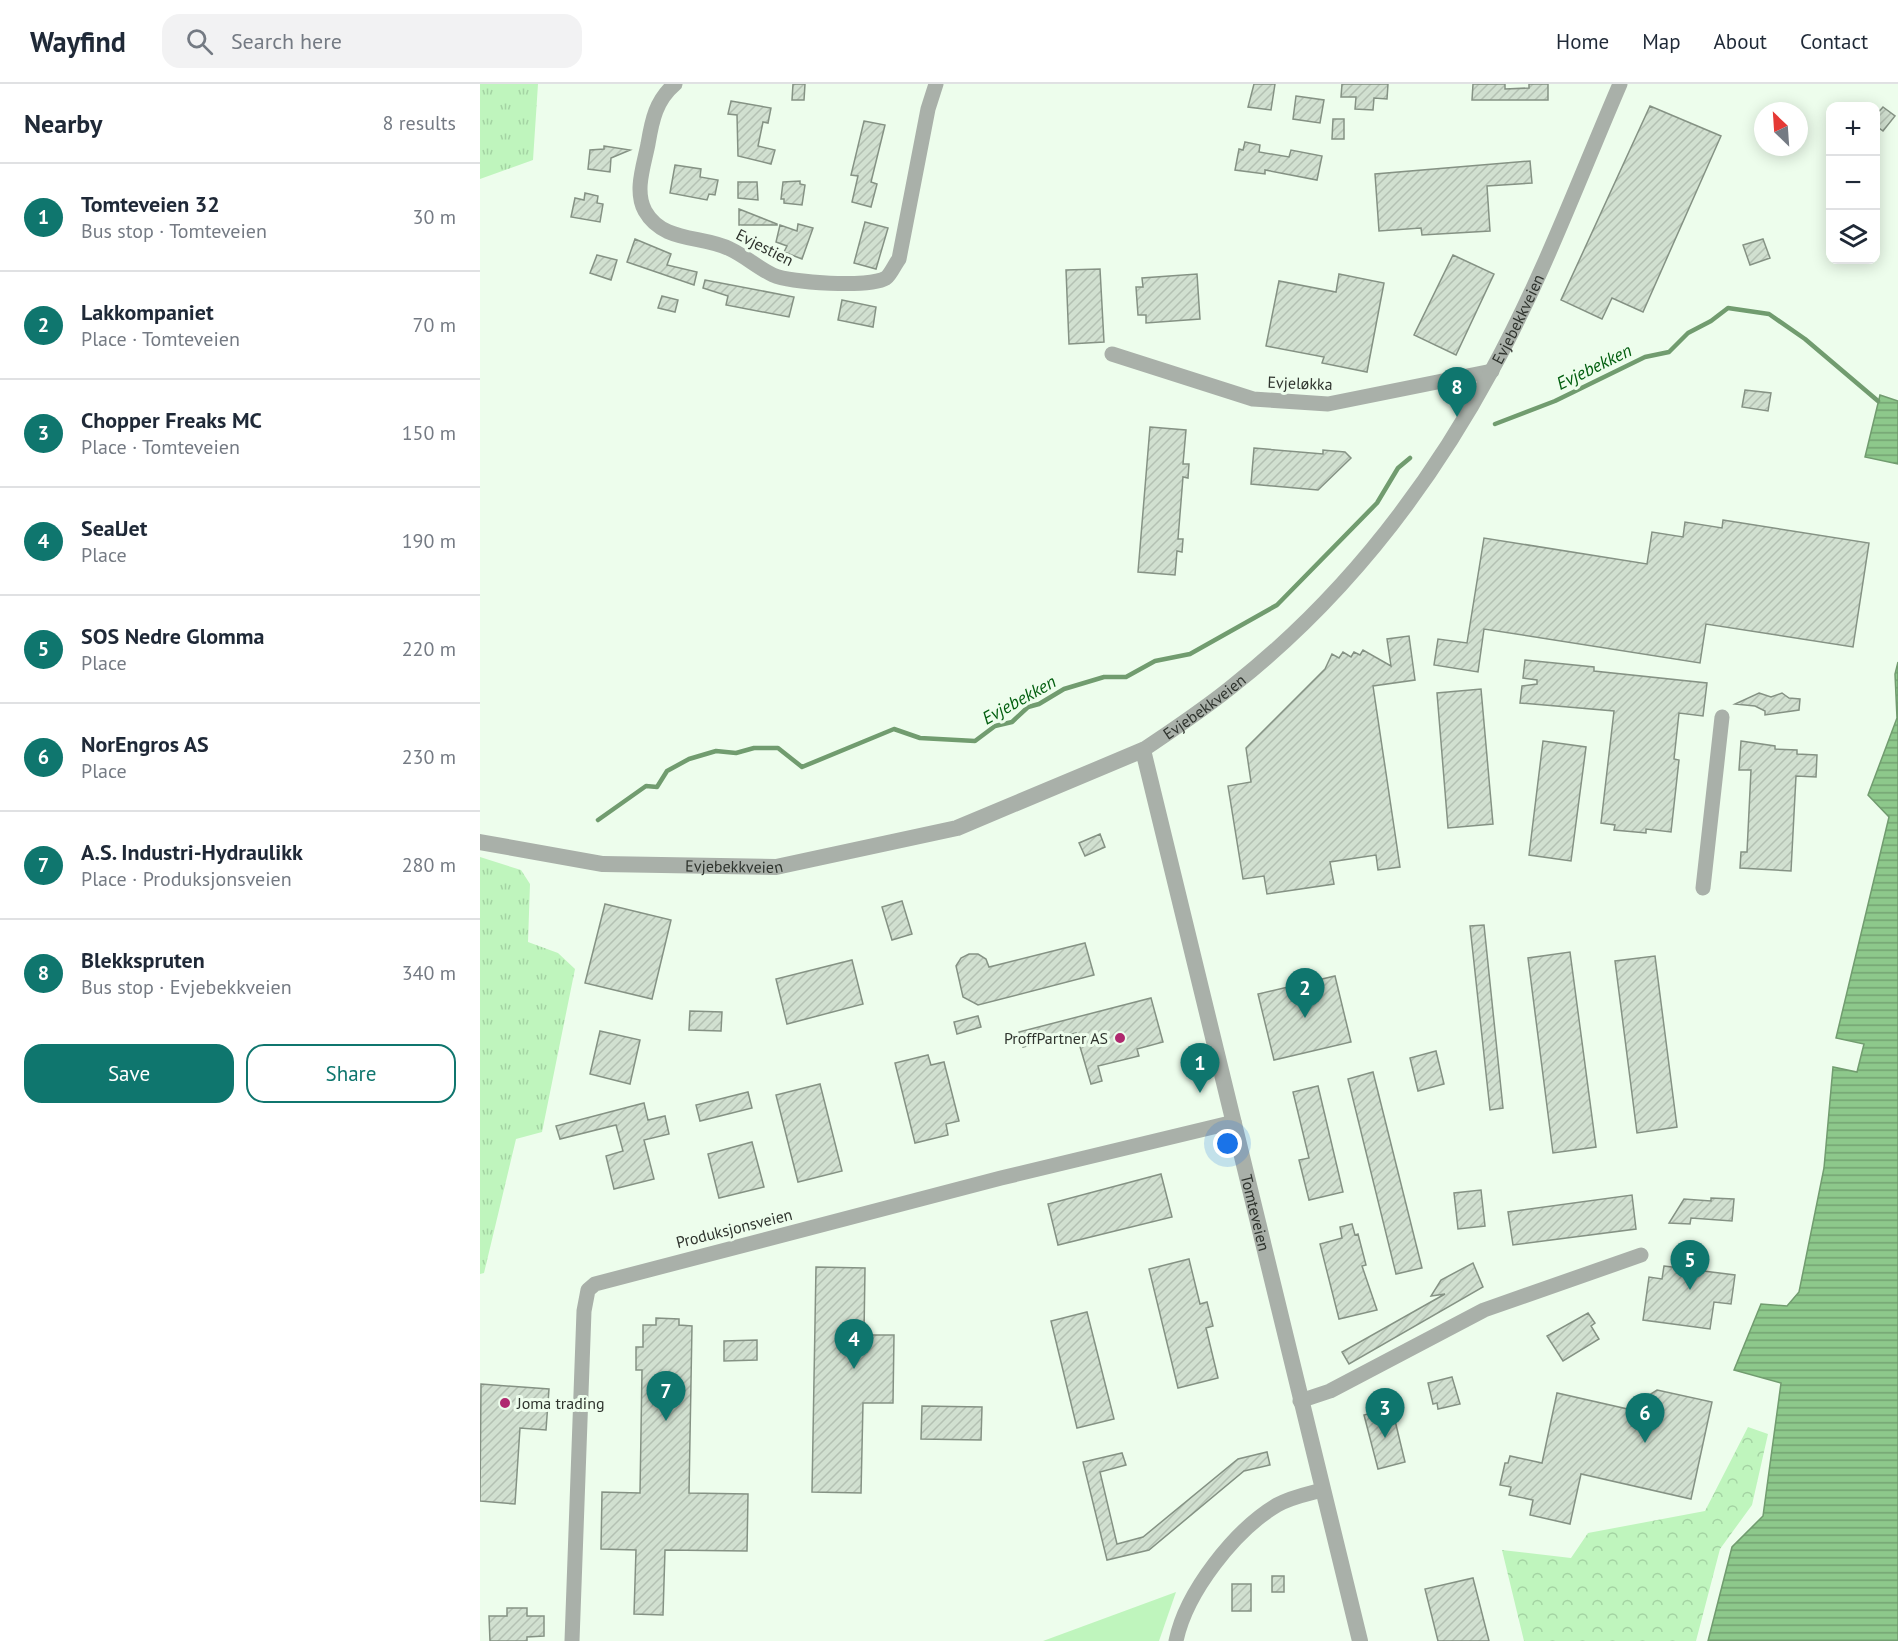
<!DOCTYPE html>
<meta charset="utf-8">
<style>
:root{--surface:#fff;--page:#f2f2f3;--text:#1f2937;--muted:#747a83;--line:#e0e1e3;--accent:#0f766e}
body{margin:0;font-family:"PT Sans",sans-serif;background:var(--page);color:var(--text)}
.controls{position:absolute;right:18px;top:18px;display:grid;overflow:hidden;border-radius:12px;box-shadow:0 3px 15px #0003}
.controls button{width:54px;height:54px;display:grid;place-items:center;padding:0;border:0;border-bottom:2px solid var(--line);background:var(--surface);color:var(--text);font:30px sans-serif}
.compass{position:absolute;left:1274px;top:18px;width:54px;height:54px;border-radius:50%;background:var(--surface);box-shadow:0 3px 15px #0003;rotate:335deg}
.you{position:absolute;left:748px;top:1060px;width:21px;height:21px;margin:-15px;border:4px solid #fff;border-radius:50%;background:#1a73e8;box-shadow:0 0 0 9px #1a73e833}
.badge{display:grid;place-items:center;width:39px;height:39px;border-radius:50%;background:var(--accent);color:#fff;font-size:20px;font-weight:700}
.pin{position:absolute;translate:-50% -50px;filter:drop-shadow(0 2px 3px #0008)}
.pin::after{content:'';position:absolute;top:32px;width:21px;height:18px;background:inherit;clip-path:polygon(0 0,100% 0,50% 100%)}
.list{margin:0;padding:0;list-style:none}
h2{display:flex;justify-content:space-between;align-items:center;height:78px;margin:0;padding:0 24px;font-size:26px}
h2 small{font-size:20px;font-weight:400;color:var(--muted)}
.list li{display:grid;grid-template-columns:39px 1fr auto;gap:18px;align-items:center;box-sizing:border-box;height:108px;padding:0 24px;border-top:2px solid var(--line)}
.list b{display:block;font-size:22px;white-space:nowrap}
.list p{margin:0;font-size:20px;white-space:nowrap;color:var(--muted)}
.list em{font-size:20px;font-style:normal;color:var(--muted)}
.actions{display:flex;gap:12px;padding:18px 24px}
.actions a{flex:1;padding:14px 0;border:2px solid var(--accent);border-radius:18px;text-align:center;font-size:21px;color:var(--accent)}
.actions .main{background:var(--accent);color:#fff}
.icon{flex:none;width:33px;height:33px;fill:none;stroke:currentColor;stroke-width:2;stroke-linecap:round;stroke-linejoin:round}
.map{position:relative;flex:none;width:1418px;height:1557px;overflow:hidden}
header{display:flex;align-items:center;gap:36px;box-sizing:border-box;height:84px;padding:0 30px;background:var(--surface);border-bottom:2px solid var(--line)}
header strong{font-size:28px}
nav{display:flex;gap:33px;margin-inline-start:auto;font-size:21px}
.search{width:420px;height:54px;background:var(--page);display:flex;align-items:center;gap:15px;box-sizing:border-box;padding:0 21px;border-radius:18px;color:var(--muted);font-size:22px}
main{display:flex}
aside{flex:1;background:var(--surface)}
.map>svg:first-child{display:block}
.grass{fill:url(#grass-tufts)}
.forest{fill:url(#forest-crowns)}
.park{fill:#bff5bd}
.water{fill:url(#water-rules);stroke:#719c6f;stroke-width:1.5}
.lines{fill:none;stroke-linecap:round;stroke-linejoin:round}
.stream{stroke:#719c6f;stroke-width:4.5}
.building{fill:url(#building-hatch);stroke:#859284;stroke-width:1.5}
.minor{stroke:#a9b0a9;stroke-width:15}
.tertiary{stroke:#a9b0a9;stroke-width:16}
.poi-dot{fill:#af296f;stroke:#edfdec;stroke-width:2}
.labels{text-anchor:middle;stroke-width:6;stroke-linejoin:round;paint-order:stroke}
.street-label{font-size:16px;fill:#2f342e;stroke:#edfdec}
.poi-label{font-size:16px;fill:#2f342e;stroke:#edfdec;text-anchor:end}
.water-label{font-size:18px;font-style:italic;fill:#025e0f;stroke:#edfdec}
</style>
<header>
<strong>Wayfind</strong>
<div class="search"><svg class="icon" aria-label="search" viewBox="0 0 24 24"><circle cx="10" cy="10" r="6"/><path d="M15 15l6 6"/></svg>Search here</div>
<nav><a>Home</a><a>Map</a><a>About</a><a>Contact</a></nav>
</header>
<main>
<aside>
<h2>Nearby<small>8 results</small></h2>
<ul class="list">
<li><span class="badge">1</span><div><b>Tomteveien 32</b><p>Bus stop · Tomteveien</p></div><em>30 m</em></li>
<li><span class="badge">2</span><div><b>Lakkompaniet</b><p>Place · Tomteveien</p></div><em>70 m</em></li>
<li><span class="badge">3</span><div><b>Chopper Freaks MC</b><p>Place · Tomteveien</p></div><em>150 m</em></li>
<li><span class="badge">4</span><div><b>SealJet</b><p>Place</p></div><em>190 m</em></li>
<li><span class="badge">5</span><div><b>SOS Nedre Glomma</b><p>Place</p></div><em>220 m</em></li>
<li><span class="badge">6</span><div><b>NorEngros AS</b><p>Place</p></div><em>230 m</em></li>
<li><span class="badge">7</span><div><b>A.S. Industri-Hydraulikk</b><p>Place · Produksjonsveien</p></div><em>280 m</em></li>
<li><span class="badge">8</span><div><b>Blekkspruten</b><p>Bus stop · Evjebekkveien</p></div><em>340 m</em></li>
</ul>
<div class="actions"><a class="main">Save</a><a>Share</a></div>
</aside>
<div class="map">
<svg width="1418" height="1557" viewBox="0 0 1418 1557">
<defs>
<pattern id="grass-tufts" width="24" height="20" patternUnits="userSpaceOnUse" patternTransform="scale(1.5)"><rect width="24" height="20" fill="#bff5bd"/><path d="M3 7l-1-3M5 7V3M7 7l1-3M15 17l-1-3M17 17v-4M19 17l1-3" fill="none" stroke="#a4d3a3"/></pattern>
<pattern id="forest-crowns" width="20" height="18" patternUnits="userSpaceOnUse" patternTransform="scale(1.5)"><rect width="20" height="18" fill="#bff5bd"/><path d="M2 6a3 3 0 1 1 6 0M12 15a3 3 0 1 1 6 0" fill="none" stroke="#a4d3a3"/></pattern>
<pattern id="water-rules" width="6" height="5" patternUnits="userSpaceOnUse" patternTransform="scale(1.5)"><rect width="6" height="5" fill="#8dc88b"/><path d="M0 2.5h6" fill="none" stroke="#74a372"/></pattern>
<pattern id="building-hatch" width="6" height="6" patternUnits="userSpaceOnUse" patternTransform="scale(1.5)"><rect width="6" height="6" fill="#d1e0d0"/><path d="M-1 1l2-2M0 6l6-6M5 7l2-2" fill="none" stroke="#b4c1b3"/></pattern>
</defs>
<rect width="100%" height="100%" fill="#edfdec"/>
<path class="grass" d="M0 0H58L53 76 0 95Z
M0 773 41 786 50 800 48 858 78 869 95 885 62 1048 36 1055 4 1189 0 1190Z"/>
<path class="forest" d="M1268 1343 1288 1350 1272 1421 1240 1465 1216 1557H1044L1022 1466 1091 1474 1108 1449 1225 1427Z"/>
<path class="park" d="M696 1508 679 1557H563Z"/>
<path class="water" d="M1400 311 1418 317V380L1385 373Z
M1418 578V1557H1228L1252 1463 1283 1432 1301 1299 1254 1286 1281 1220 1307 1222 1319 1208 1344 1084 1353 983 1377 988 1384 960 1356 954 1409 733 1388 711 1417 634 1415 590Z"/>
<g class="lines">
<path class="stream" d="M1015 340 1075 317 1165 273 1189 268 1208 249 1231 237 1248 224 1289 230 1325 255 1398 317
M118 736 166 702 177 703 187 687 209 675 236 667 256 669 274 664H298L322 683 414 645 440 654 495 657 515 642 532 638 548 623 559 620 584 605 624 593H646L675 577 710 570 797 521 897 419 918 384 930 374"/>
</g>
<path class="building" d="M313 0H325L324 16H312Z
M774 0H795L791 26 768 23Z
M862 0H908L907 15 894 14 893 26 875 25 876 13H861Z
M993 0H1025V5L1049 4V0H1068V16H992Z
M816 12 844 16 840 39 813 35Z
M251 17 291 24 288 39 283 38 278 62 295 66 291 80 258 72 257 31 248 30Z
M1170 22 1241 52 1163 228 1132 214 1122 235 1081 216Z
M1403 23 1415 32 1403 47 1395 41V32Z
M853 35H864V55H852Z
M384 37 405 41 391 98 397 100 391 123 372 118 378 92 371 91Z
M765 58 780 61 779 68 809 73 811 66 842 72 837 96 785 86V90L755 86 759 65 763 66Z
M124 62 150 66 131 74 130 88 108 85 110 66 124 65Z
M1050 77 1052 99 1007 102 1010 147 942 151 941 144 899 147 895 90Z
M195 81 221 85 220 93 238 96 235 111 229 110 227 116 190 109Z
M320 97V100L325 101 322 121 304 119V115H301L303 98Z
M258 98H277L278 116 258 114Z
M105 109 118 112 117 119 123 120 120 138 91 133 95 114 104 116Z
M259 125 297 140V141H259Z
M385 138 408 144 396 185 374 179Z
M318 140 333 144 322 175 304 168 307 162 296 158 300 141 317 147Z
M155 155 191 170 187 181 217 188 214 201 147 178Z
M1283 155 1290 174 1270 181 1263 161Z
M117 171 137 176 131 196 110 189Z
M973 171 1014 190 976 271 934 251Z
M620 185 624 258 589 260 586 186Z
M717 190 720 235 666 239V231H658L656 203H663L662 194Z
M859 190 904 199 887 288 842 279 844 273 786 262 799 197 856 208Z
M225 196 314 213 309 233 246 221 248 212 223 204Z
M182 212 198 216 195 228 178 224Z
M362 216 396 223 393 243 358 236Z
M1265 306 1291 309 1288 327 1262 323Z
M670 343 706 346 703 380H709L708 394 703 393 698 455H703L702 468 697 467 695 491 658 488Z
M774 364 843 370V366L865 368 871 374 838 406 771 400Z
M1243 436 1389 459 1373 563 1226 540 1220 579 1004 545 998 588 954 581 958 555 987 559 1004 454 1167 480 1172 448 1203 453 1205 438 1242 444Z
M929 552 935 596 893 602 920 783 898 786 896 771 850 778 854 800 787 810 784 792 763 795 748 702 771 698 766 664 845 585 852 570 859 574 863 568 871 573 874 568 880 571 883 566 911 582 907 555Z
M1045 576 1114 583V587L1227 599 1223 632 1199 629 1194 675 1199 676 1191 748 1166 745V749L1134 746 1135 741 1121 739 1134 627 1040 619 1042 602 1057 600V596L1043 594Z
M1001 605 1013 740 968 744 957 609Z
M1279 609 1291 613 1302 609 1309 614 1320 615 1319 626 1285 631V627L1275 622 1255 620Z
M1063 657 1106 663 1091 777 1049 771Z
M1261 657 1295 662V665L1317 666V670L1337 671 1336 693 1316 692 1311 787 1260 784 1261 768H1267L1271 686H1259Z
M620 750 625 763 605 772 599 759Z
M422 817 432 850 412 856 402 823Z
M125 820 191 836 172 915 105 899Z
M1004 841 1023 1024 1010 1026 990 842Z
M605 859 614 891 498 921 483 913 476 882 481 874 489 870H498L506 875 509 883Z
M1090 868 1116 1063 1073 1069 1048 874Z
M1175 872 1197 1043 1157 1049 1135 877Z
M372 876 383 920 307 940 296 895Z
M855 892 871 958 794 976 778 910Z
M671 914 683 958 657 965 659 972 618 982 622 997 611 1000 596 949 543 963 539 948Z
M210 927 242 928 241 947 209 946Z
M498 932 501 943 477 950 474 938Z
M120 947 160 956 150 1000 110 990Z
M956 967 964 1000 938 1007 930 974Z
M448 971 451 981 464 978 479 1037 466 1040 468 1051 435 1059 415 979Z
M893 988 942 1184 916 1190 868 995Z
M340 1000 362 1087 318 1098 296 1011Z
M838 1002 863 1108 829 1116 819 1076 829 1074 813 1008Z
M268 1008 272 1024 220 1037 216 1021Z
M164 1019 168 1036 185 1032 189 1050 164 1056 174 1095 134 1105 126 1072 143 1067 136 1041 80 1055 76 1042Z
M272 1058 284 1103 239 1114 228 1070Z
M681 1090 692 1133 578 1161 568 1120Z
M1001 1106 1005 1142 978 1145 974 1109Z
M1152 1111 1156 1145 1033 1161 1028 1128Z
M1231 1114 1254 1115 1252 1137 1211 1134 1210 1140 1189 1139 1204 1115 1231 1117Z
M872 1140 875 1151 878 1150 886 1181 882 1182 897 1226 859 1235 840 1160 862 1154 860 1143Z
M709 1175 720 1220 727 1218 733 1242 726 1244 738 1294 698 1304 669 1185Z
M993 1179 1003 1203 869 1280 862 1268 965 1210 951 1212 961 1196Z
M1184 1182 1255 1191 1251 1220 1234 1218 1230 1245 1163 1236 1169 1193 1182 1195Z
M336 1183 385 1184 384 1251H414L413 1319H383L381 1409 332 1408Z
M607 1228 634 1335 597 1344 571 1237Z
M1108 1229 1115 1239 1111 1242 1119 1255 1083 1277 1067 1252Z
M176 1234 199 1235V1241L212 1242 209 1409 268 1410 267 1467 185 1466 183 1531 154 1530 156 1466 121 1465 122 1408 160 1409 162 1286H156V1263H163V1241H176Z
M277 1256V1276L244 1277V1257Z
M972 1293 980 1320 958 1325 957 1319 953 1320 948 1299Z
M1 1300 69 1305 66 1346 40 1344 35 1420 0 1417Z
M1177 1306 1232 1318 1211 1415 1101 1390 1090 1440 1050 1431 1053 1416 1029 1411 1031 1403 1020 1401 1025 1379H1028L1030 1372 1062 1379 1077 1309 1161 1328 1163 1315Z
M442 1322 502 1323 501 1356 441 1355Z
M912 1324 925 1378 898 1385 884 1331Z
M787 1368 790 1381 764 1387 669 1466 627 1476 603 1378 642 1369 646 1381 620 1388 637 1460 663 1453 758 1375Z
M792 1492H804V1508H792Z
M993 1494 1009 1557H958L945 1505Z
M752 1500H771V1527H752Z
M27 1524H47V1532H64V1552L47 1553V1557H10L9 1532H27Z"/>
<g class="lines">
<g class="minor">
<path d="M195 0C176 16 172 36 168 60 164 81 154 107 165 127 183 159 222 151 250 165 265 172 278 184 293 191 311 199 389 204 406 194 411 190 415 180 419 175L448 25 456 0"/>
<path d="M632 270 773 315 848 320 1012 287"/>
<path id="s1" d="M663 666C694 645 726 624 755 600 862 515 947 406 1012 286 1062 195 1099 95 1140 0"/>
<path d="M1223 804 1242 633"/>
<path d="M820 1317 850 1307 1004 1226 1161 1171"/>
<path d="M92 1557 104 1227 108 1206 115 1200 521 1094 754 1038"/>
<path d="M696 1557C706 1508 755 1446 797 1421 811 1413 827 1410 842 1406"/>
</g>
<path class="tertiary" id="s2" d="M0 758 123 780 296 783 477 744 663 666 880 1557"/>
</g>
<g class="poi-dot">
<circle cx="640" cy="954" r="6"/>
<circle cx="25" cy="1319" r="6"/>
</g>
<g class="labels">
<g class="street-label">
<text transform="translate(285 163) rotate(27)" y="6">Evjestien</text>
<text dy="6" stroke="none"><textPath href="#s1" startOffset="579">Evjebekkveien</textPath></text>
<text transform="translate(820 299) rotate(2)" y="6">Evjeløkka</text>
<text dy="6" stroke="none"><textPath href="#s1" startOffset="75">Evjebekkveien</textPath></text>
<text dy="6" stroke="none"><textPath href="#s2" startOffset="256">Evjebekkveien</textPath></text>
<text dy="6" stroke="none"><textPath href="#s2" startOffset="1161">Tomteveien</textPath></text>
<text transform="translate(254 1144) rotate(-14)" y="6">Produksjonsveien</text>
</g>
<g class="poi-label">
<text x="628" y="960">ProffPartner AS</text>
<text x="37" y="1325" text-anchor="start">Joma trading</text>
</g>
<g class="water-label">
<text transform="translate(1114 283) rotate(-26)" y="6">Evjebekken</text>
<text transform="translate(539 616) rotate(-29)" y="6">Evjebekken</text>
</g>
</g>
</svg>
<div class="controls">
<button>+</button>
<button>−</button>
<button><svg class="icon" aria-label="layers" viewBox="0 0 24 24"><path d="M12 4l9 5-9 5-9-5zM3 14l9 5 9-5"/></svg></button>
</div>
<svg class="compass" viewBox="-18 -18 36 36"><path d="M0-13l5 13h-10z" fill="#e53935"/><path d="M0 13l5-13h-10z" fill="#747a83"/></svg>
<div class="you"></div>
<div class="pin badge" style="left:720px;top:1009px">1</div>
<div class="pin badge" style="left:825px;top:934px">2</div>
<div class="pin badge" style="left:905px;top:1354px">3</div>
<div class="pin badge" style="left:374px;top:1285px">4</div>
<div class="pin badge" style="left:1210px;top:1206px">5</div>
<div class="pin badge" style="left:1165px;top:1359px">6</div>
<div class="pin badge" style="left:186px;top:1337px">7</div>
<div class="pin badge" style="left:977px;top:333px">8</div>
</div>
</main>
